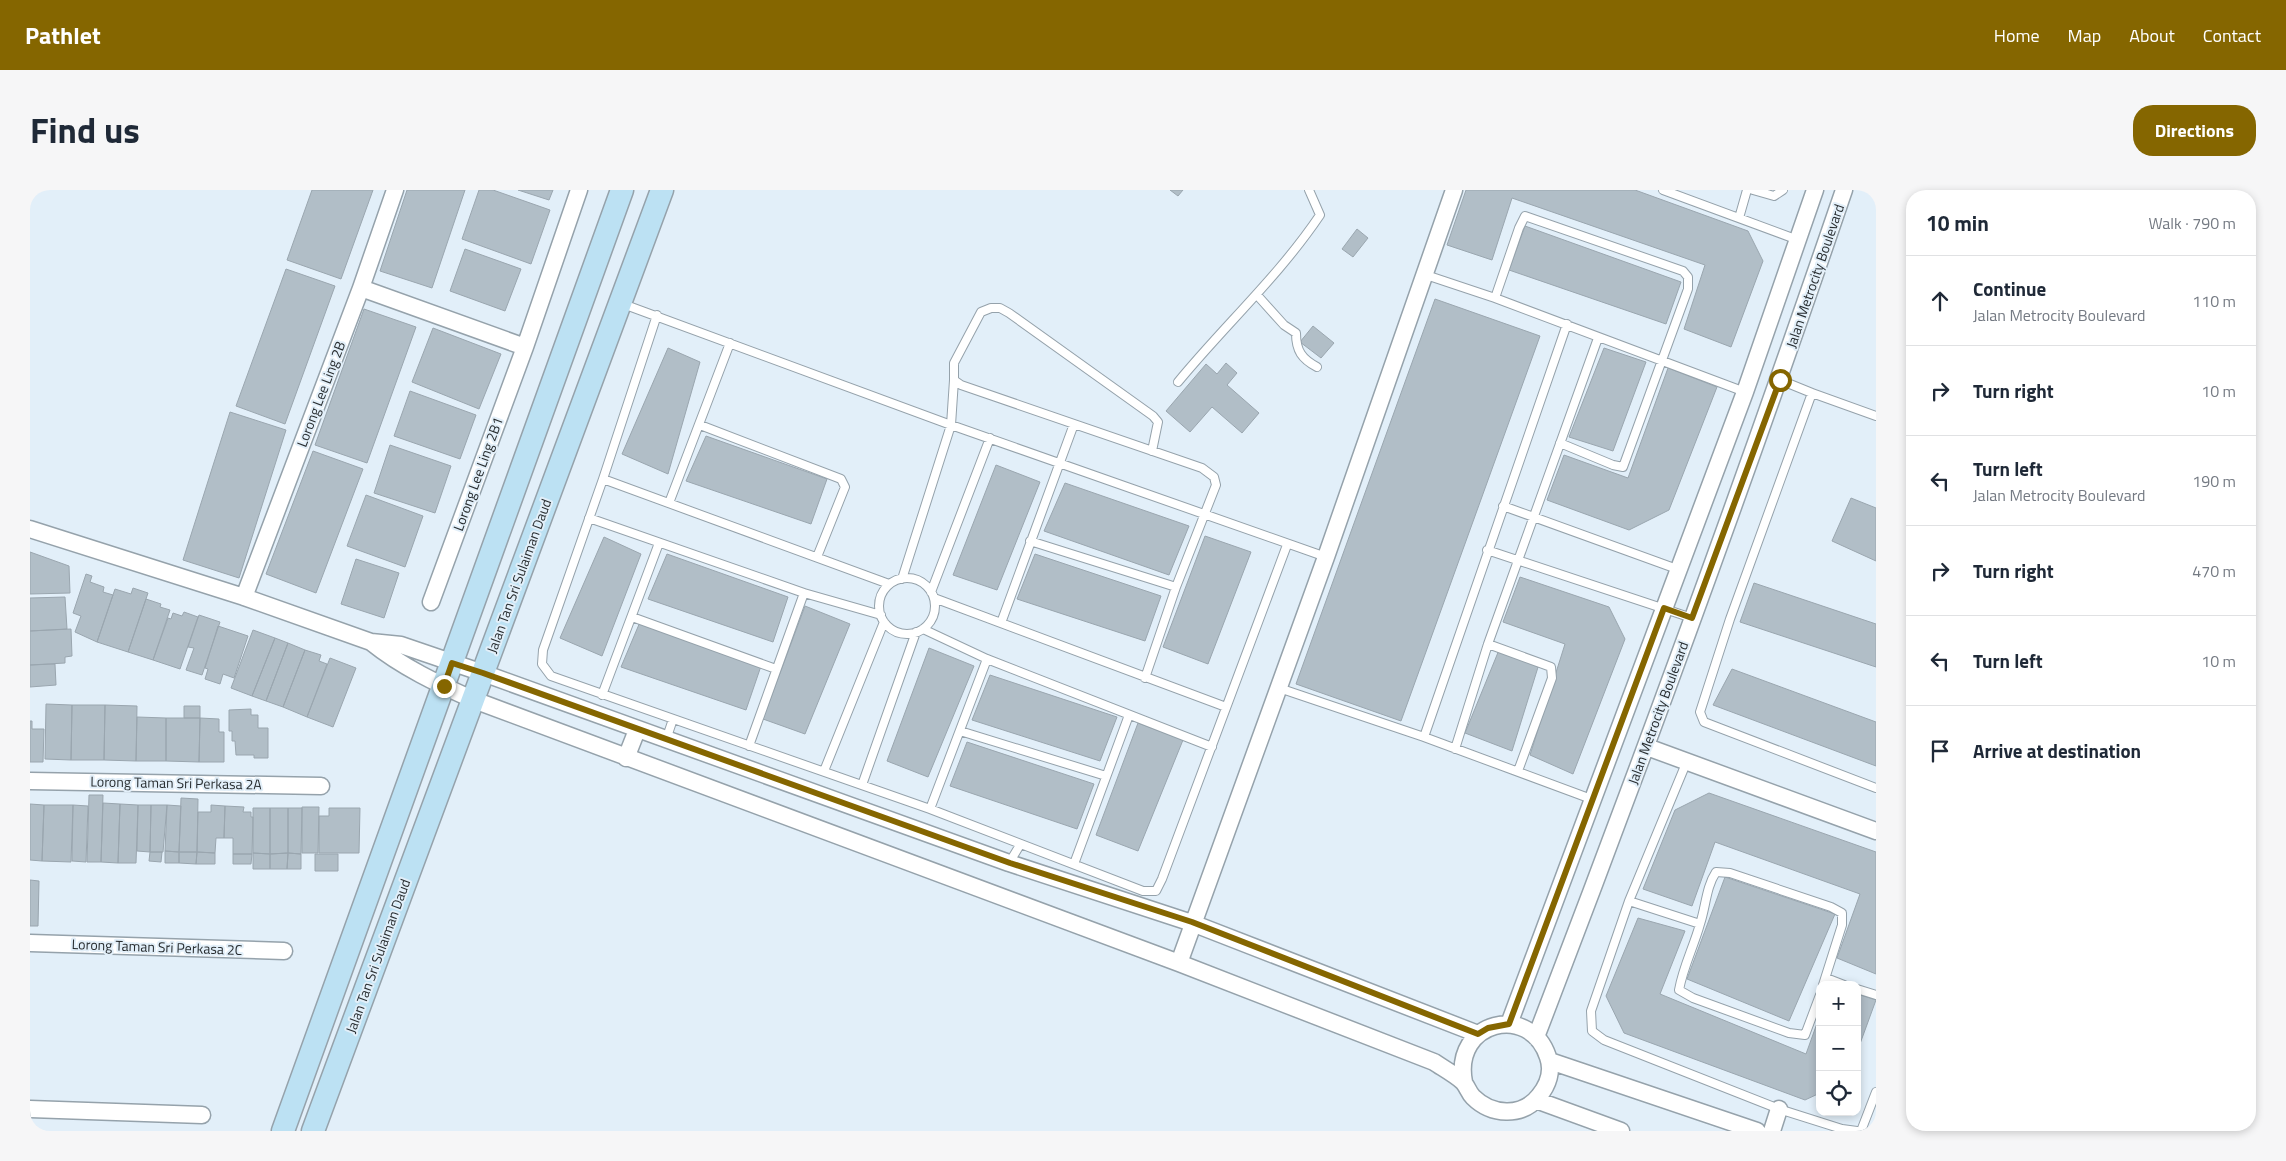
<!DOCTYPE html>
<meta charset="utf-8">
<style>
:root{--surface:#fff;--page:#f6f6f7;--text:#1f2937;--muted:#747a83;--line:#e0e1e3;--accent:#856600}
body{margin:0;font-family:"Titillium Web",sans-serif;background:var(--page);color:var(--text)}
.controls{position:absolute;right:15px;bottom:15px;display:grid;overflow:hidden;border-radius:10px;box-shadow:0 2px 8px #0003}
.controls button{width:45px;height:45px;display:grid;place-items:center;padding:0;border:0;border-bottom:1px solid var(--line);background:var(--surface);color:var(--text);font:25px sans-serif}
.stop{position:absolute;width:15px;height:15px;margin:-11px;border:4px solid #856600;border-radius:50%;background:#fff}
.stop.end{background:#856600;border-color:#fff;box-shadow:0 1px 5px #0008}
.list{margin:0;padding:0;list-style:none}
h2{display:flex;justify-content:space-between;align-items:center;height:65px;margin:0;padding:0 20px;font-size:21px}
h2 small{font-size:16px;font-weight:400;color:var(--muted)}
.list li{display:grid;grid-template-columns:32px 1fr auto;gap:15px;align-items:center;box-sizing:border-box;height:90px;padding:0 20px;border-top:1px solid var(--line)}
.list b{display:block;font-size:19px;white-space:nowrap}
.list p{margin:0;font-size:16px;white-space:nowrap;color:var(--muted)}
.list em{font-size:16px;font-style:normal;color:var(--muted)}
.icon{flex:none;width:28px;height:28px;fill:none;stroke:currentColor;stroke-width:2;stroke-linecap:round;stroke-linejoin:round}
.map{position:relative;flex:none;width:1846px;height:941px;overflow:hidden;border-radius:20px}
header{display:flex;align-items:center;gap:30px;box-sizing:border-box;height:70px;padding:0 25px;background:var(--accent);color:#fff}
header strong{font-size:24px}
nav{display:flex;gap:28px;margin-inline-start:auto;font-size:18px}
.intro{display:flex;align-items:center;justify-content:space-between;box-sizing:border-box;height:120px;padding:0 30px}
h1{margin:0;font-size:35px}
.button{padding:12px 22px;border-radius:20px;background:var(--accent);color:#fff;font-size:18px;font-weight:700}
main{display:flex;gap:30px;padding:0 30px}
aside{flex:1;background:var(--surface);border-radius:20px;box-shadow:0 2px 8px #0003}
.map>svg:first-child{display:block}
.building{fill:#b1bec7;stroke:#9aa6af}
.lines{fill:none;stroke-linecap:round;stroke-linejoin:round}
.lane-casing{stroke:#95a2ab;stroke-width:10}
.street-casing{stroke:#95a2ab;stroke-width:19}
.secondary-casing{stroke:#95a2ab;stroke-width:25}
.lane{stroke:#fff;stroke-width:8}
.street{stroke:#fff;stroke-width:16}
.secondary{stroke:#bce1f3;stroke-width:22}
.route{stroke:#856600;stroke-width:6}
.labels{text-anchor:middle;stroke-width:4;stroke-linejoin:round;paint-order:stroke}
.street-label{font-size:14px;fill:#282d30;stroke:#e2eff9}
</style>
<header>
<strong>Pathlet</strong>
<nav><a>Home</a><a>Map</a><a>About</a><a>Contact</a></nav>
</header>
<div class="intro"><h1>Find us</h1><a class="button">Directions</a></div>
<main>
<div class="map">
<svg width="1846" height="941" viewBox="0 0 1846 941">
<rect width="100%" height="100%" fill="#e2eff9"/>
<path class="building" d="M282 0H343L311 89 257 70Z
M377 0H435L402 98 350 81Z
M449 0H463L520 20 501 74 432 49Z
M488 0H523L519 10Z
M1140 0H1153L1148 6Z
M1436 0H1605L1718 41 1733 71 1701 157 1654 139 1675 75 1482 8 1462 70 1417 55Z
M1495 36 1651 92 1636 134 1479 80Z
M1327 39 1338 48 1323 67 1312 59Z
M435 59 491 79 475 121 420 101Z
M256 79 305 96 255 234 206 216Z
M1405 109 1510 146 1371 531 1266 494Z
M334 119 386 137 337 273 285 255Z
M1283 136 1304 153 1291 168 1270 152Z
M403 138 471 164 449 219 382 192Z
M638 158 670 172 638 284 592 264Z
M1574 158 1616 172 1583 261 1539 247Z
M1196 173 1207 183 1197 195 1229 223 1212 243 1182 217 1160 242 1136 221 1176 174 1187 184Z
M1638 178 1687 197 1639 320 1599 340 1517 310 1534 265 1598 288Z
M380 201 446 225 430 269 364 246Z
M200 222 256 240 209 388 153 370Z
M676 246 797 289 781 334 656 291Z
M360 255 421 276 405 323 344 303Z
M283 261 333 279 286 403 236 384Z
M966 275 1010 292 967 400 923 385Z
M1035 293 1159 336 1139 385 1014 341Z
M336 305 393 326 375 377 317 356Z
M1821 308 1846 318V371L1802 351Z
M1175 346 1221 362 1178 474 1133 457Z
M574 347 611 364 572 466 530 448Z
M0 362 39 376 40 403 0 404Z
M637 364 758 407 743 452 618 409Z
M1005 364 1131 406 1115 451 987 409Z
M326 369 369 383 354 428 311 414Z
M56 384 62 386 60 392 74 397 73 402 83 405 67 452 45 442 51 426 43 423Z
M1490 387 1579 417 1595 449 1543 584 1500 565 1535 454 1473 432Z
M1724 393 1846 434V477L1710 432Z
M103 398 118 403 98 462 67 452 85 399 101 404Z
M35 407 37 439 0 441V408Z
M116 409 131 414 130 417 140 420 123 470 98 462Z
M775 416 820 434 775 544 733 529Z
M154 422 168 427 150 479 123 470 138 428 141 429 143 423 152 426Z
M169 425 190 432 172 485 156 480 164 458 158 457Z
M610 432 731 476 716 520 591 477Z
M188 436 218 446 204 488 193 484 190 494 175 489 178 479 175 478Z
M41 439 42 466 35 467V473L0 475V441Z
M223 440 245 448 222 506 201 498Z
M245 448 258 453 236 511 222 506Z
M258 453 275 460 253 517 236 511Z
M899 458 944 476 898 587 857 571Z
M275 460 291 465 289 471 297 474 277 527 253 517Z
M1469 460 1509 474 1482 561 1435 543Z
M300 468 326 478 303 537 277 527Z
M25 474 26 495 0 497V475Z
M1702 479 1846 532V576L1683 515Z
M960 485 1087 527 1070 571 942 530Z
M16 514 42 515 41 570 15 569Z
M42 515H75L74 570H41Z
M75 515 107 516 106 571 74 570Z
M154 516H170V528H154Z
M221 519V525H228V538H238V568H224V565H206L205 551H202V541H199V520Z
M107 527 136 528V571H106Z
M136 528H170L169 572 136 571Z
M170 528 189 529V542H194V572H169Z
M0 531H2V539H14L13 572H0Z
M1108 533 1153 550 1108 661 1066 645Z
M937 552 1064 594 1047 639 920 596Z
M1679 603 1846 662V784L1807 768 1830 704 1685 652 1662 716 1613 699 1645 620Z
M59 605H73L71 672H57Z
M151 608 168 609 167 662H149Z
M73 613 90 614 88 673 71 672Z
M0 614 14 615 12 671 0 670Z
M90 614 108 615 106 673H88Z
M14 615H43L41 672 12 671Z
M43 615 58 616 56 672 42 671Z
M108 615H121L120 662 107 661Z
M121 615H137L133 662H120Z
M137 615 151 616 149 662 135 661Z
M181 615 195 616 194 648H186L185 663 167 662 168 622H181Z
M195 616 214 617 213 622H221V627H223L222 664H203V648H194Z
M272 617H289L288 663H272Z
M223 618H240V664L223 663Z
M240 618H258V663L240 664Z
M258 618H272L271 664 258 663Z
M299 618H330L329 663H289V626H299Z
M135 661 149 662V673H135Z
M120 662H132L131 672 119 671Z
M149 662H167L166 674 149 673Z
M167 662 185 663V674H166Z
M223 663 240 664V679H223Z
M258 663 257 679H240V664Z
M258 663 271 664V679H257Z
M203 664H222L221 674H203Z
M285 664H308V681H285Z
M1695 687 1805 724 1759 831 1657 789Z
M0 690 9 691 8 736H0Z
M1608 728 1655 741 1630 804 1776 864 1790 825V903L1775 910 1594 843 1576 806Z
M1827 804 1846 810 1827 862Z"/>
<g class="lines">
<defs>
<path id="lane" d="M1633 0 1768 50
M1723 0 1744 6 1753 0
M1709 28 1717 0
M1393 84 1465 108 1715 202
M1227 105 1254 135 1266 143C1266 161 1272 169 1287 177
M1465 108 1489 38 1495 26 1653 81 1658 87V99L1593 277 1583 275 1530 253
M593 114 921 235 1296 367
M627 125 573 289 513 460 512 474 521 486 900 619 1113 701H1126L1132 689 1257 355
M1750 190 1782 203
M1148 192C1194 136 1249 86 1290 25L1279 0
M1846 226 1782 203 1700 429 1670 522 1674 532 1846 598
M670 235 811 289 815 297 787 367
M573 289 859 394
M639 313 700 153
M1473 316 1647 379
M559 328 774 403 851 425
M1000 351 1146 397
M1457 360 1662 428
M849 416a28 28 0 1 1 56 0a28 28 0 1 1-56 0Z
M872 389 921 235 924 190
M901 402 960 248
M904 408 1196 517
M602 427 746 479
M971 433 1044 234
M893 439 957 469 1182 557
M1458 454 1521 477 1522 488 1488 581
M1115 488 1146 397 1186 295 1184 287 1172 278 931 195 924 190V173L951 122 961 118H970L979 123 1123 226 1128 232 1122 261
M1249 498 1394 547 1564 610
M572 505 629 353
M930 541 1076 586
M1394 547 1537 134
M636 550 643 529
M719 556 774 403
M1425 559 1458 454 1568 148
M1657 571 1599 711 1561 821 1562 841 1574 850 1749 919 1812 939 1827 941
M794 581 854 432
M832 595 886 442
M900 619 957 469
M979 673 990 655
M1044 674 1099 525
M1599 711 1670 734
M1796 788 1814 795
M1827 799 1846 805
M1790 805 1775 845 1759 843 1663 808 1649 800C1653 777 1664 756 1670 734 1676 716 1676 697 1686 682L1700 683 1801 717 1812 723V735L1793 795
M1831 941 1846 902"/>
<path id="street" d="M331 98 495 157
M0 339 214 407 341 452 371 455 453 483 979 673 1162 733 1448 844
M214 407 331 98 365 0
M401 412 495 157 549 0
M341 452C372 477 408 494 444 510L1149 773 1404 872C1413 878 1424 884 1432 891 1437 895 1438 902 1443 907 1461 925 1492 928 1509 906 1518 895 1523 881 1518 867 1500 812 1422 831 1434 892
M1617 557 1846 641
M596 568 607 540
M0 591 291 596
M0 753 254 761
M1149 773 1296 367 1424 0
M1479 834 1715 202 1785 0
M1506 847C1614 566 1717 284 1814 0
M1520 871 1727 941
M1506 910 1591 941
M0 919 172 925
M1742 941 1749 919"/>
<path id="secondary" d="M253 941 592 0
M283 941 632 0"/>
</defs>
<use href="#lane" class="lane-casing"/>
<use href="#street" class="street-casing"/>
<use href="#secondary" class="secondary-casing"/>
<use href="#lane" class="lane"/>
<use href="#street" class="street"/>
<use href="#secondary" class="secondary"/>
</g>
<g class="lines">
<path class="route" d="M414 496 422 473 453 483 980 673 1162 732 1448 844 1458 838 1479 834 1634 418 1662 428 1750 190"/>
</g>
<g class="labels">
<g class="street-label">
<text transform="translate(1785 86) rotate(-71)" y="5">Jalan Metrocity Boulevard</text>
<text transform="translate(291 204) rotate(-69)" y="5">Lorong Lee Ling 2B</text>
<text transform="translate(448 284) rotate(-70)" y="5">Lorong Lee Ling 2B1</text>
<text transform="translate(489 386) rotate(-70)" y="5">Jalan Tan Sri Sulaiman Daud</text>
<text transform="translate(1628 523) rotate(-70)" y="5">Jalan Metrocity Boulevard</text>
<text transform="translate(146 593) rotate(1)" y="5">Lorong Taman Sri Perkasa 2A</text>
<text transform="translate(127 757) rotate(2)" y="5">Lorong Taman Sri Perkasa 2C</text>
<text transform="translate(348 766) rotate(-70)" y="5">Jalan Tan Sri Sulaiman Daud</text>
</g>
</g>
</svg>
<div class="controls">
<button>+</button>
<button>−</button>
<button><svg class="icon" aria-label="locate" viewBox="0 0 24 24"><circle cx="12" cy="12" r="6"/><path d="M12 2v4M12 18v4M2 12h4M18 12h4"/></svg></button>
</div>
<div class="stop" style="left:1750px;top:190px"></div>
<div class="stop end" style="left:414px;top:496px"></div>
</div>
<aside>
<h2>10 min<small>Walk · 790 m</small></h2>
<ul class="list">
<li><svg class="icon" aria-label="ahead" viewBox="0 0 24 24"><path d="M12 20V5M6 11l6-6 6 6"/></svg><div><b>Continue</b><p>Jalan Metrocity Boulevard</p></div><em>110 m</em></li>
<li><svg class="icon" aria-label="right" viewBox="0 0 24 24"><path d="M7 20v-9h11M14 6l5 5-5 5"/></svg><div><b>Turn right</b></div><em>10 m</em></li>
<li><svg class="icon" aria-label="left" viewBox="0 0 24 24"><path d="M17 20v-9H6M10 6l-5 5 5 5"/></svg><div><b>Turn left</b><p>Jalan Metrocity Boulevard</p></div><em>190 m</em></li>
<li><svg class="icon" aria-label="right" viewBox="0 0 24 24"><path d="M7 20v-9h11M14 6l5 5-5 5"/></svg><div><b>Turn right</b></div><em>470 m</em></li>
<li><svg class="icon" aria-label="left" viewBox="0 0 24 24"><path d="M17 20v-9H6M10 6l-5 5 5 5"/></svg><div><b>Turn left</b></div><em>10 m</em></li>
<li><svg class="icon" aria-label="arrive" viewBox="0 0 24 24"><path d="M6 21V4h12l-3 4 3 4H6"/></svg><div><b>Arrive at destination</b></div></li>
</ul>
</aside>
</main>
